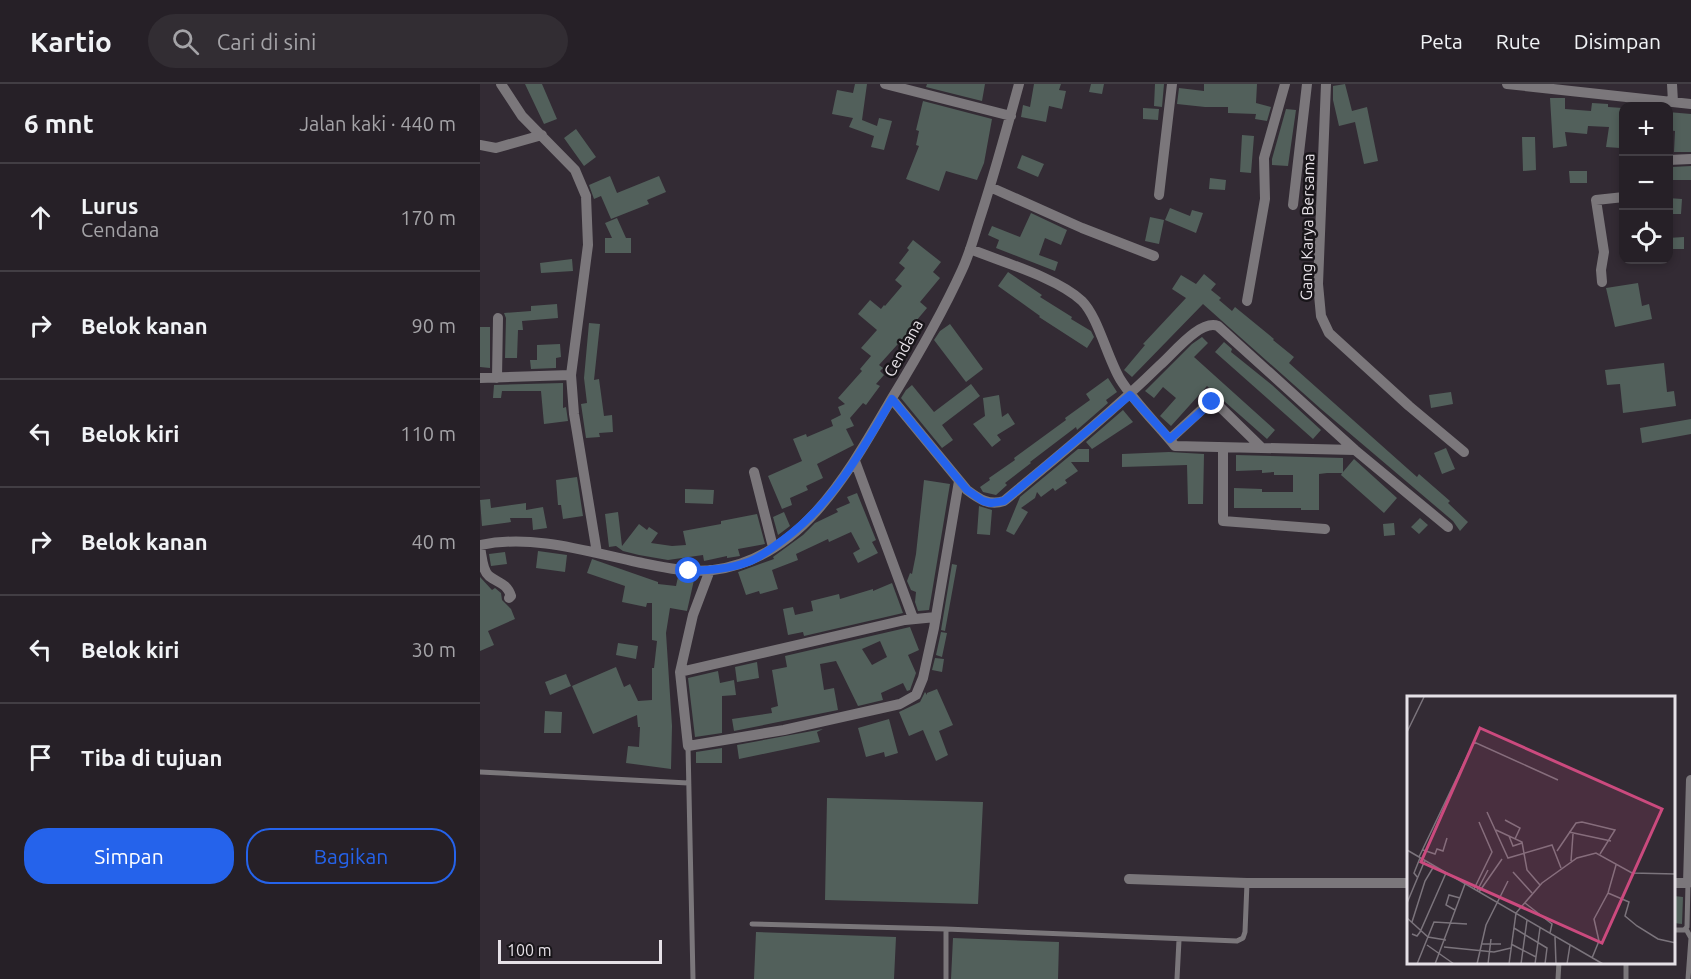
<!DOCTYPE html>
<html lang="id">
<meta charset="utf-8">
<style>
:root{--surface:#262027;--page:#322d33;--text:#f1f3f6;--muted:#a4a3a7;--line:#423e44;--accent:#2563eb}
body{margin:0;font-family:Ubuntu,sans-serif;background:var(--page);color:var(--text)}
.controls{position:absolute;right:18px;top:18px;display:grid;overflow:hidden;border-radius:12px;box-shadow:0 3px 9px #0003}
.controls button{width:54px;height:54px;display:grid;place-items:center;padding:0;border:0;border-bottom:2px solid var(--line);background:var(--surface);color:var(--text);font:30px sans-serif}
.scale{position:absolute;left:18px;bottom:15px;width:164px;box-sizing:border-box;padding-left:6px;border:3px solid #e6e1e7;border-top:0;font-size:16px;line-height:21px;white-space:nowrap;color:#e6e1e7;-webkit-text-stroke:4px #181519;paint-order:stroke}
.stop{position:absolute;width:18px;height:18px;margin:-14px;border:4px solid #2563eb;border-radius:50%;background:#fff}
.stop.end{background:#2563eb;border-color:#fff;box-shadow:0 2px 6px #0008}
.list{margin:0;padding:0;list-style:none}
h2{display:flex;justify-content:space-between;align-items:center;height:78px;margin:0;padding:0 24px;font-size:26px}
h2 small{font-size:20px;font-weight:400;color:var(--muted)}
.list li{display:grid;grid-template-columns:39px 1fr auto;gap:18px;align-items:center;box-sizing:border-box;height:108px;padding:0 24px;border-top:2px solid var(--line)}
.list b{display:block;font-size:22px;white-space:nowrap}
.list p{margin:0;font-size:20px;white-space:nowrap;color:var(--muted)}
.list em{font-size:20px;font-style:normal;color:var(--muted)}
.actions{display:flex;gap:12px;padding:18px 24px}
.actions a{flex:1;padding:14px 0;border:2px solid var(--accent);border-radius:24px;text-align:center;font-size:21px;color:var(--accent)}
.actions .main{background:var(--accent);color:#fff}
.icon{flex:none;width:33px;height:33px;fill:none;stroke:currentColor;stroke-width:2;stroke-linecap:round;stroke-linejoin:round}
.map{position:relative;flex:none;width:1211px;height:895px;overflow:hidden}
header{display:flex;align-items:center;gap:36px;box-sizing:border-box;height:84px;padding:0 30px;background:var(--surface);border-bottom:2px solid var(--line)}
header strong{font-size:28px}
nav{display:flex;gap:33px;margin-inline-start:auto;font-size:21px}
.search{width:420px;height:54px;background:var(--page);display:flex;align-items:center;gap:15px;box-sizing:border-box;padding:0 21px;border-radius:33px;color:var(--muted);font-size:22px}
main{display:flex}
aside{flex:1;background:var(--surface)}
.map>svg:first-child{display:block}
.building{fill:#52605b;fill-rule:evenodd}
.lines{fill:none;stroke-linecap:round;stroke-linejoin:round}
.service{stroke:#7b777b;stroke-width:5}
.minor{stroke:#7b777b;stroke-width:10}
.route{stroke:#2563eb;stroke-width:8}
.labels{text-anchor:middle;stroke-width:5;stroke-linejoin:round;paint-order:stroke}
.street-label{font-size:16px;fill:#e6e1e7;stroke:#181519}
.inset-road{fill:none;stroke:#7b747c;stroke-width:1.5}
.view{fill:#cb4a7e;fill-opacity:0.15;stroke:#cb4a7e;stroke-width:3}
.inset-edge{fill:none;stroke:#e6e1e7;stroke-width:3}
</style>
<header>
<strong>Kartio</strong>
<div class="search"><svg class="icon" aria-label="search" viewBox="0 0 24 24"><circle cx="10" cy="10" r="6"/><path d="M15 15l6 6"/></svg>Cari di sini</div>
<nav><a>Peta</a><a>Rute</a><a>Disimpan</a></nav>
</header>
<main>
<aside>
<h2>6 mnt<small>Jalan kaki · 440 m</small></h2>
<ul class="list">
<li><svg class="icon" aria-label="ahead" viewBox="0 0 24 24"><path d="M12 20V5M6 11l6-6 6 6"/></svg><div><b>Lurus</b><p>Cendana</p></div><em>170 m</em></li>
<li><svg class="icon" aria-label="right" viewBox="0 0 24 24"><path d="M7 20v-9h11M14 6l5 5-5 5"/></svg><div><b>Belok kanan</b></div><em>90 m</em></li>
<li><svg class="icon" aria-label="left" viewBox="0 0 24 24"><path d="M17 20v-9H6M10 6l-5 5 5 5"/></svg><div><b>Belok kiri</b></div><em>110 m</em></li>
<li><svg class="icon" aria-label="right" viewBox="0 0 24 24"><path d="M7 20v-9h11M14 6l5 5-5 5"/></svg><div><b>Belok kanan</b></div><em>40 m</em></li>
<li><svg class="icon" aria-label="left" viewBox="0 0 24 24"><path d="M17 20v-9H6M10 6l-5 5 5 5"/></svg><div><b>Belok kiri</b></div><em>30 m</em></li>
<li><svg class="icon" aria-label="arrive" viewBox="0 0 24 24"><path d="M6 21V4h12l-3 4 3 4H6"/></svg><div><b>Tiba di tujuan</b></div></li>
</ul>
<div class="actions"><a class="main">Simpan</a><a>Bagikan</a></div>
</aside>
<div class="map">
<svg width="1211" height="895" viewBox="0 0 1211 895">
<rect width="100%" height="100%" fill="#332b34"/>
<path class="building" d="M45 0H62L77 35 64 40Z
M375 0H387L382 36 397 42 399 34 412 37 404 66 391 63 394 52 369 43 373 34 352 30 357 6 373 9Z
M447 0H505L502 17 446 3Z
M554 0H581L579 6 586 7 582 25 569 22 566 38 541 33 543 21 550 23Z
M611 0H624L622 10 609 8Z
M675 0H684L682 23 674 22Z
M724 0H777L776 19 791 23 787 37 775 35 776 30 748 29V23H725L697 20 699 4 724 7Z
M865 0 872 27 887 23 898 77 884 80 875 38 859 42 853 16V2Z
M1070 14H1085V25L1111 27 1112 19 1128 20V23L1143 24 1140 64 1126 63 1129 43 1108 42 1107 50 1085 48 1087 62 1073 64Z
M443 17 512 35 504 79 497 96 466 87 459 107 426 95 439 62 436 61 439 47 436 46Z
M663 24 679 25 678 36 663 35Z
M806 25 816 26 808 82 792 81V75Z
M1188 28 1211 30V68H1194L1195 47 1188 46Z
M96 45 116 73 104 82 84 54Z
M762 51 774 52 771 89 760 88Z
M1042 53H1055L1056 86 1043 87Z
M542 71 564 80 558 93 537 84Z
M1211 82V96H1192V83Z
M1089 87H1107V99H1090Z
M130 92 137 109 179 92 186 108 167 116 169 120 131 135 121 112 114 115 109 101Z
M730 94 746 96 745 106 729 105Z
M1188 114 1202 115 1201 130H1188Z
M690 124 710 132 712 126 723 129 716 149 685 136Z
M551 129 587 146 581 161 565 154 559 171 578 178 575 187 516 164 519 156 508 151 512 142 540 153Z
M670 133 684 136 679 160 665 157Z
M137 134 146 154H151V169H125V154H132L125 139Z
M1204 153V165H1188V154Z
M433 156 461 178 453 188 460 194 440 218 447 224 431 243 434 247 429 253 426 251 399 281 403 284 400 287 404 291 396 300 400 302 386 321 383 319 370 334 374 342 366 345 374 361 337 380 343 394 326 402 328 406 310 414 312 421 302 425 288 392 322 377 313 355 326 350 327 353 353 342 351 336 361 331 358 323 365 320 358 314 382 287 380 285 391 272 381 264 397 246 378 230 390 216 401 225 404 221 405 222 422 202 415 196 425 184 419 179 429 166 427 164Z
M92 175 93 187 61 189 60 179Z
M528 188 562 211 560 213 592 233 591 235 611 247 614 253 607 264 559 233 560 232 518 202Z
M724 190 736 200 731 206 741 214 739 216 752 227 755 223 794 255 793 256 814 273 809 279 937 393 939 390 970 417 968 419 988 438 980 447 973 437 841 325 723 220 652 293 644 286 665 261 663 260 706 214 692 205 701 191 716 200Z
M1158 199 1162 222 1169 220 1172 235 1135 243 1126 204Z
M77 220 78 234 42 237 43 246H38L37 274H25L26 234 24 229 51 227V222Z
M109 239 120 240 114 296 119 295 124 332 132 331 133 348 119 349 120 353 106 354 101 320 107 319 104 294Z
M470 240 503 285 486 298 454 256 460 247Z
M0 243H10V284L0 283Z
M722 253 728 259 714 273 795 346 787 355 727 302 691 342 680 332 696 314 683 303 674 314 665 307 712 260Z
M744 258 752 265 751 268 792 301 841 346 833 355 735 268Z
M80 260 81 273 76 274V284L51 285 50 276H57V261Z
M1184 279 1187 308 1194 307 1196 322 1143 329 1140 300 1127 301 1125 286Z
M628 294 637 308 626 316 628 319 597 346 596 343 550 378 551 379 525 399 527 401 516 411 503 408 500 403 510 396 509 394 535 376 534 374 586 336 585 334 610 316 606 310Z
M83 299V324L86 323 88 337 64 340 61 307H22L21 314H13L14 301Z
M491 300 500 312 462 341 473 356 462 364 421 314 426 306 432 301 454 328Z
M971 308 973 320 951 324 949 311Z
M519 311 522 333 528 329 535 340 517 351 521 356 512 363 493 340 505 332 503 314Z
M643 326 653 338 612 365 606 358Z
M1211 335V350L1162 359 1160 344Z
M966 364 975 385 962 390 954 369Z
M598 365H609V378H591L598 387 585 396 587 399 575 407 573 404 561 413 557 408 555 414 541 424 548 428 534 451 526 447 540 413Z
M689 368 724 370 723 420H708L707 381 642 383V370Z
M756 371 863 374V388L874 375 917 414 904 429 861 391 862 389H847L839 390V426H821V424H754V404L782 405V408H813V391H794V388L782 389V386L756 387Z
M97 393 103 432 83 435 81 421H78L76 396Z
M444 396 470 400 449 526 438 527 435 518 436 508 431 506 427 497 430 489 432 490 436 470Z
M205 405 234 406 233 420 205 419Z
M377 409 396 456 392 458 398 469 378 479 373 469 380 465 371 448 349 458 348 455 316 470 318 476 292 486 298 505 280 510 279 507 266 511 258 488 294 475 293 473 323 451 335 439 358 428 356 425 370 419 367 413Z
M10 415 11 424 46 419V426L63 423 67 444 53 446 52 434H30L31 438 2 442 0 416Z
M499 422 512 426 510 451 497 450Z
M138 428 142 462 159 440 167 446 169 443 178 449 171 459 192 462 206 461 203 447 241 440V437L277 430 285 460 258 465 260 472 247 474V472L224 477 223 471 188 476 159 471 143 467 136 462 129 463 125 430Z
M304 428 310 442 298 451 293 433Z
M940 434 948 441 939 450 931 443Z
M914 439 915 451 904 452 903 440Z
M58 467 87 471 85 488 56 484Z
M25 468 27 480 11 482 9 470Z
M112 475 178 498V500L196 502 198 493 214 496 207 527 190 524 186 549 192 642 191 685 146 679 148 662 159 663 160 643H158L157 631 113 650 92 602 136 583 144 603 150 600 158 617 172 616V584H174L177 557 172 556V519H167L166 523 142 518 145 502 107 489Z
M472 480 477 481 465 547 461 546Z
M0 493 12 506 15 504 21 509 22 516 31 525 35 535 8 547 14 561 0 567Z
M412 499 423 529 324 552 323 548 308 551 303 525 313 523 315 531 333 527 331 517 359 510 360 515 393 505V507Z
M430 543 439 566 428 571 436 589 430 606 427 607 423 599 401 609 403 616 378 622 356 577 340 580 344 606 354 604 358 626 254 647 252 635 292 629 291 624 298 622 292 586 307 583 305 572ZM400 557 407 573 392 581 382 565Z
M461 548 467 549 462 573 456 571Z
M138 559 158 562 156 575 136 571Z
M455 574 464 575 462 588 452 586Z
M277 578 279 594 257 598 255 583Z
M238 587 240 599 254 596 256 611 242 612V649L215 653 208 594Z
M86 590 91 602 70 611 65 598Z
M457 605 473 641 459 647 468 671 456 677 443 646 429 652 419 628 440 618 445 608 447 611V609Z
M65 627 82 628 81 649H64Z
M409 635 418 669 405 673 404 668 386 673 378 644Z
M343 645 337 648 340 658 259 675 257 661Z
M242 664V679H216V668Z
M347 714 503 718 498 820 345 816Z
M1194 812 1203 813 1202 840 1194 839Z
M276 848 416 853 414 895H274Z
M473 854 579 858 578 895H471Z"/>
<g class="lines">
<path class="service" d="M208 662 213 895
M0 688 208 699
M272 840 466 845 757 857 763 854 765 848 767 799
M1206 845 1211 854 1208 895
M1194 846H1204L1207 843 1208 799
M466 895V845
M697 895 699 856
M1078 895 1079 878
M1146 895V878"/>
<path class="minor" d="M21 0 42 32 95 86 106 112 108 161 91 291 94 330 117 469
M405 0 531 32
M846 0 838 200 841 232 849 249 929 322 984 368
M1027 0 1211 20
M1192 0 1193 18
M0 61 16 64 62 51
M1188 76 1211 75
M510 103 602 144 674 172
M679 111 692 0
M813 121 827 0
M490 165C522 178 578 194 602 217 618 233 627 273 640 295 655 319 677 340 695 362L875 366
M1122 198 1121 186 1124 168 1116 116 1144 113
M767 217 785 115 784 74 805 0
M0 294 91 291
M17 294 18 234
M412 315 487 406C499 415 509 422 524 417 577 373 631 329 680 281 693 270 720 235 738 242L875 366 968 443
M690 355 729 319 735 318 782 364
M743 364V437L845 445
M375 377 433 534
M274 388 293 463
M0 461C52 450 106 467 157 478 182 483 207 489 233 486 323 475 371 384 412 314 437 273 462 230 482 186 490 169 495 149 501 131 515 88 527 44 539 0
M0 463C2 472 2 486 9 492 18 499 27 499 31 512L29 514
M230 486 213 531 200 588 208 662 304 646 420 620 436 611 443 594 454 544 479 397
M200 588 425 536 456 533
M649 795 767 799H929
M1194 799H1208L1211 696"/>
</g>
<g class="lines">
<path class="route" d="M209 487C230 486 249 485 268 478 281 473 292 464 303 456 353 419 382 367 412 315L487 406 503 417 511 419 524 417 650 311 690 355 732 318"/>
</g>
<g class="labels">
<g class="street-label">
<text transform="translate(827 143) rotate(-89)" y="6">Gang Karya Bersama</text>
<text transform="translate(423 264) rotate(-61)" y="6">Cendana</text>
</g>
</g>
<g transform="translate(927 612)">
<rect width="268" height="268" fill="#332b34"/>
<path class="inset-road" d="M0 36 17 1M80 116 101 162 145 149 154 172M98 124 113 132 108 143M89 134 115 146 120 174 133 189M162 136 204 145M102 140 106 150 115 147M0 154 196 268M16 154 28 158 30 153 36 155 40 142M150 155 169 127 175 126 208 134 193 158M12 161 67 46 151 84M164 165 166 138M106 176 125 197M11 182 7 177 13 162M67 193 85 156 72 126M70 195 81 174M72 196 95 163M201 197 222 206 218 220 230 230 251 243 269 247M0 207 18 164M118 207 145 228 143 237M48 214 39 209 42 199 53 202M0 222 21 241 39 244M5 226 18 185 27 170M107 232 140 252 138 268M5 238 10 240 13 236 39 177M148 241 149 268M75 248H94M104 248 129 261M20 249 47 268M37 251 87 256 104 252M185 262 192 245 187 223 201 197 209 169M10 268 27 226 60 228M28 268 58 188M70 268 79 229 101 185M81 268 84 243M102 268 109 217 135 187 170 162 189 157 225 177 269 178M114 268 120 224M128 268 133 232M160 268 163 249"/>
<path class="view" d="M73 32 255 113 195 247 14 166Z"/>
<rect width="268" height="268" class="inset-edge"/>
</g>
</svg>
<div class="controls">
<button>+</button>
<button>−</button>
<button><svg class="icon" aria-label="locate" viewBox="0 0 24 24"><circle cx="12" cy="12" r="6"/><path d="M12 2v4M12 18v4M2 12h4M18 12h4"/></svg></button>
</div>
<div class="scale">100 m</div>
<div class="stop" style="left:209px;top:487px"></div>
<div class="stop end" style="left:732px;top:318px"></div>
</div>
</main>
